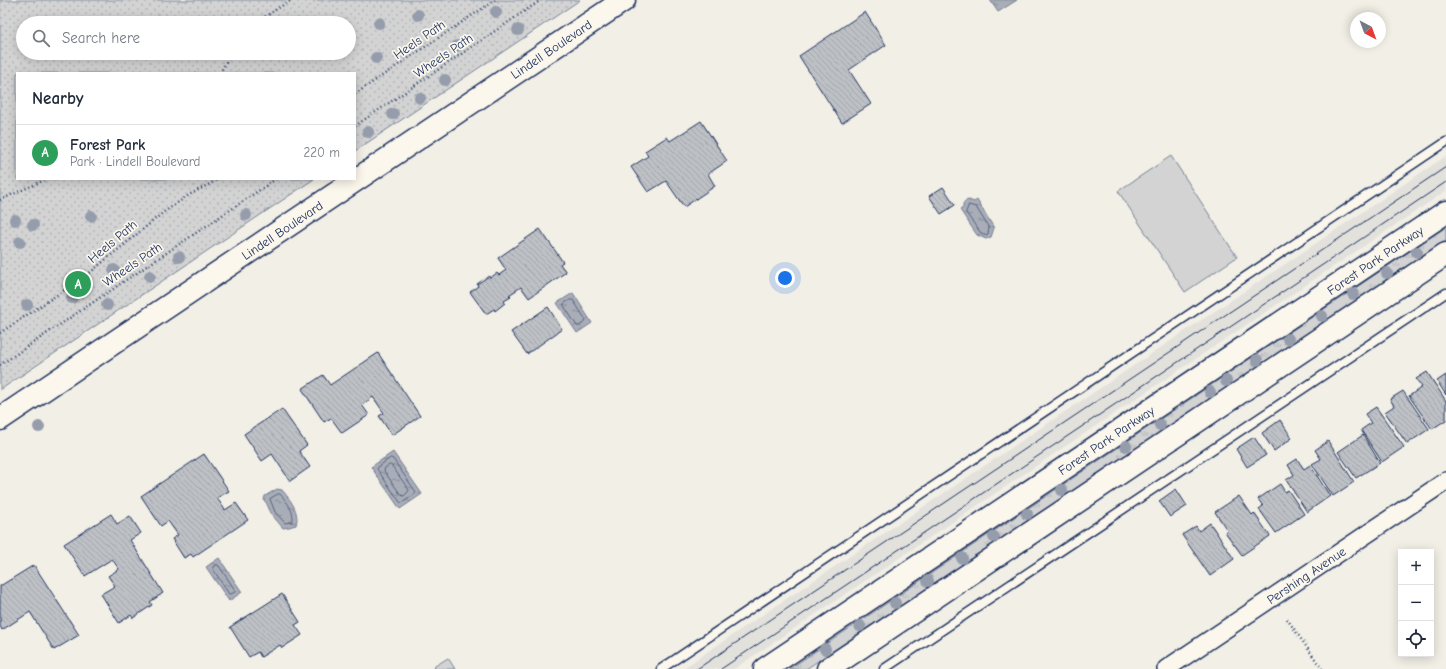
<!DOCTYPE html>
<meta charset="utf-8">
<style>
:root{--surface:#fff;--page:#f2f2f3;--text:#1f2937;--muted:#747a83;--line:#e0e1e3;--accent:#d93025}
body{margin:0;font-family:"Comic Neue",sans-serif;background:var(--page);color:var(--text)}
.controls{position:absolute;right:12px;bottom:12px;display:grid;overflow:hidden;border-radius:0px;box-shadow:0 2px 10px #0003}
.controls button{width:36px;height:36px;display:grid;place-items:center;padding:0;border:0;border-bottom:1px solid var(--line);background:var(--surface);color:var(--text);font:20px sans-serif}
.compass{position:absolute;left:1350px;top:12px;width:36px;height:36px;border-radius:50%;background:var(--surface);box-shadow:0 2px 10px #0003;rotate:139deg}
.you{position:absolute;left:785px;top:278px;width:14px;height:14px;margin:-10px;border:3px solid #fff;border-radius:50%;background:#1a73e8;box-shadow:0 0 0 6px #1a73e833}
.badge{display:grid;place-items:center;width:26px;height:26px;border-radius:50%;background:var(--accent);color:#fff;font-size:13px;font-weight:700}
.pin{position:absolute;translate:-50% -50%;border:2px solid #fff;box-shadow:0 1px 4px #0006}
.list{margin:0;padding:0;list-style:none}
h2{display:flex;justify-content:space-between;align-items:center;height:52px;margin:0;padding:0 16px;font-size:17px}
h2 small{font-size:13px;font-weight:400;color:var(--muted)}
.list li{display:grid;grid-template-columns:26px 1fr auto;gap:12px;align-items:center;box-sizing:border-box;height:56px;padding:0 16px;border-top:1px solid var(--line)}
.list b{display:block;font-size:15px;white-space:nowrap}
.list p{margin:0;font-size:13px;white-space:nowrap;color:var(--muted)}
.list em{font-size:13px;font-style:normal;color:var(--muted)}
.icon{flex:none;width:22px;height:22px;fill:none;stroke:currentColor;stroke-width:2;stroke-linecap:round;stroke-linejoin:round}
.map{position:relative;flex:none;width:1446px;height:669px;overflow:hidden}
.search{position:absolute;background:var(--surface);box-shadow:0 2px 10px #0003;left:16px;top:16px;width:340px;height:44px;display:flex;align-items:center;gap:10px;box-sizing:border-box;padding:0 14px;border-radius:22px;color:var(--muted);font-size:15px}
.panel{position:absolute;background:var(--surface);box-shadow:0 2px 10px #0003;left:16px;top:72px;width:340px;height:108px;border-radius:0px}
.map>svg:first-child{display:block}
.built{fill:#e2e1dc}
.grass{fill:url(#grass-tufts);stroke:#768198}
.park{fill:url(#park-dots);stroke:#768198;fill-rule:evenodd}
.garden{fill:#d2d3d2;stroke:#768198}
.water{fill:url(#water-ripples);stroke:#707b93}
.lines{fill:none;stroke-linecap:round;stroke-linejoin:round}
.shore{stroke:#546182;stroke-width:1}
.building{fill:url(#building-back-hatch);stroke:#1b2f5e}
.service-casing{stroke:#1b2f5e;stroke-width:11}
.minor-casing{stroke:#1b2f5e;stroke-width:20}
.secondary-casing{stroke:#1b2f5e;stroke-width:25}
.primary-casing{stroke:#1b2f5e;stroke-width:25}
.path{stroke:#1b2f5e;stroke-width:2.5;stroke-dasharray:1 3;stroke-linecap:butt}
.service{stroke:#fbf7ec;stroke-width:8}
.minor{stroke:#fbf7ec;stroke-width:17}
.secondary{stroke:#fbf7ec;stroke-width:22}
.primary{stroke:#fbf7ec;stroke-width:22}
.tram{stroke:#1b2f5e;stroke-width:1}
.tree{fill:#959cab}
.labels{text-anchor:middle;stroke-width:3.5;stroke-linejoin:round;paint-order:stroke}
.street-label{font-size:13px;fill:#1b2f5e;stroke:#fbf7ec}
</style>
<div class="map">
<svg width="1446" height="669" viewBox="0 0 1446 669">
<defs>
<pattern id="grass-tufts" width="24" height="20" patternUnits="userSpaceOnUse"><rect width="24" height="20" fill="#d2d3d2"/><path d="M3 7l-1-3M5 7V3M7 7l1-3M15 17l-1-3M17 17v-4M19 17l1-3" fill="none" stroke="#b4b5b7"/></pattern>
<pattern id="park-dots" width="8" height="8" patternUnits="userSpaceOnUse"><rect width="8" height="8" fill="#d2d3d2"/><path d="M2 2h.1M6 6h.1" fill="none" stroke="#b4b5b7" stroke-width="1.8" stroke-linecap="round"/></pattern>
<pattern id="water-ripples" width="26" height="14" patternUnits="userSpaceOnUse"><rect width="26" height="14" fill="#a9adb7"/><path d="M2 4q2-2 4 0t4 0M15 11q2-2 4 0t4 0" fill="none" stroke="#898d98"/></pattern>
<pattern id="building-back-hatch" width="6" height="6" patternUnits="userSpaceOnUse"><rect width="6" height="6" fill="#bdc0c4"/><path d="M-1 5l2 2M0 0l6 6M5-1l2 2" fill="none" stroke="#a2a5ab"/></pattern>
</defs>
<rect width="100%" height="100%" fill="#f2efe6"/>
<filter id="ink" filterUnits="userSpaceOnUse"><feTurbulence type="fractalNoise" baseFrequency=".025" numOctaves="2"/><feDisplacementMap in="SourceGraphic" scale="8" xChannelSelector="R" yChannelSelector="G"/><feConvolveMatrix kernelMatrix="1 2 1 2 8 2 1 2 1" color-interpolation-filters="sRGB"/></filter>
<g filter="url(#ink)">
<path class="built" d="M1446 156V191L1030 470 734 669H682Z"/>
<path class="grass" d="M1446 227V241L806 669H789Z"/>
<path class="park" d="M0 0H580L355 151V73H17V179H314L0 390ZM23 23H349V53H23Z"/>
<path class="garden" d="M1171 156 1237 257 1185 292 1118 191Z
M448 658 455 669H434L435 666Z"/>
<path class="water" d="M990 0H1017L998 12Z
M969 200 974 202 977 200 994 228 991 237 986 239 977 235 960 210 963 208V204L965 201Z
M573 293 592 323 577 333 557 303Z
M393 452 422 494 400 509 371 467Z
M277 489 282 490C290 499 300 512 296 525L289 527 283 528C279 524 276 519 272 515 269 510 268 504 264 500L265 496Z
M219 558 242 592 229 601 206 567Z"/>
<g class="lines">
<path class="shore" d="M969 205 976 207 989 228 988 234 985 235 980 232 966 213Z
M570 300H573L586 320 585 322 579 326H577L564 306V304Z
M391 458 393 459 416 492 415 494 402 503 400 502 377 469 378 467Z
M390 465 392 466 409 490 408 492 404 496 401 495 384 471 385 468Z
M278 494H280C286 500 296 514 292 522L285 523 275 512 270 499Z
M217 565 219 566 235 590V592L231 594H229L213 569V567Z"/>
</g>
<path class="building" d="M865 12 886 45 849 70 871 104 842 123 799 56Z
M701 121 727 161 708 174 715 186 684 207 666 181 648 192 631 167 648 156 645 151 667 137 670 141Z
M943 187 955 205 941 214 929 196Z
M540 229 563 262 560 264 566 272 529 298 521 287 509 295 511 297 504 301 505 303 495 311 494 309 486 314 470 292 478 286 477 284 489 276 490 278 497 273 499 275 506 270 498 258Z
M548 307 562 329 527 354 511 332Z
M378 353 420 416 392 435 379 416 384 413 373 397 362 405 369 415 342 433 331 418 324 422 302 389 323 375 330 385Z
M1427 372 1446 401V420L1432 429 1409 396 1422 387 1416 379Z
M1446 375V395L1437 381Z
M1403 391 1429 429 1407 444 1385 412 1394 406 1390 399Z
M1376 407 1404 447 1382 462 1361 430 1371 423 1365 414Z
M282 409 307 445 299 451 310 467 290 481 272 454 262 461 244 434Z
M1280 420 1292 438 1274 451 1262 433Z
M1363 435 1380 463 1356 478 1338 452Z
M1254 437 1266 455 1247 467 1236 449Z
M1328 441 1354 482 1333 496 1312 464 1321 459 1315 450Z
M204 454 229 491 217 498 225 510 236 503 248 520 193 557 191 554 184 558 172 539 178 535 168 521 161 526 141 496Z
M1297 459 1304 469 1310 465 1330 496 1307 512 1286 480 1294 475 1288 465Z
M1280 484 1285 492 1288 490 1304 514 1276 533 1259 509 1263 506 1258 499Z
M1176 489 1187 506 1170 517 1159 501Z
M1239 496 1252 515 1254 513 1270 536 1242 555 1225 532 1227 530 1215 512Z
M111 514 117 524 130 516 141 533 130 540 163 593 150 602 152 605 133 618 131 615 119 623 101 594 115 586 108 576 119 569 112 559 85 576 64 544Z
M1210 523 1234 559 1210 576 1182 535 1196 526 1199 531Z
M34 565 79 635 54 650 30 612 2 630 0 626V586Z
M282 594 300 622 295 625 302 635 282 648 280 645 261 657 258 652 249 657 230 627Z"/>
<g class="lines">
<defs>
<path id="service" d="M661 669 1446 142
M884 669 1446 293"/>
<path id="minor" d="M1166 669 1446 481"/>
<path id="secondary" d="M0 419 624 0"/>
<path id="primary" d="M765 669 1446 212
M828 669 1446 254"/>
</defs>
<use href="#service" class="service-casing"/>
<use href="#minor" class="minor-casing"/>
<use href="#secondary" class="secondary-casing"/>
<use href="#primary" class="primary-casing"/>
<path class="path" d="M255 23 291 0
M220 73 231 53
M355 94 495 0
M355 126 541 0
M0 200 47 179
M0 333 87 275 164 212 189 195 219 179
M0 365 276 179
M1287 619 1322 669"/>
<use href="#service" class="service"/>
<use href="#minor" class="minor"/>
<use href="#secondary" class="secondary"/>
<use href="#primary" class="primary"/>
<path class="tram" d="M697 669 1446 167
M721 669 1446 182"/>
</g>
<g class="tree">
<circle cx="496" cy="12" r="6"/>
<circle cx="418" cy="15" r="6"/>
<circle cx="379" cy="23" r="6"/>
<circle cx="518" cy="30" r="6"/>
<circle cx="457" cy="46" r="6"/>
<circle cx="376" cy="58" r="6"/>
<circle cx="445" cy="80" r="6"/>
<circle cx="420" cy="98" r="6"/>
<circle cx="393" cy="114" r="6"/>
<circle cx="368" cy="132" r="6"/>
<circle cx="246" cy="215" r="6"/>
<circle cx="91" cy="216" r="6"/>
<circle cx="15" cy="220" r="6"/>
<circle cx="33" cy="225" r="6"/>
<circle cx="20" cy="242" r="6"/>
<circle cx="1417" cy="252" r="6"/>
<circle cx="179" cy="257" r="6"/>
<circle cx="114" cy="270" r="6"/>
<circle cx="1387" cy="273" r="6"/>
<circle cx="150" cy="276" r="6"/>
<circle cx="1353" cy="294" r="6"/>
<circle cx="72" cy="298" r="6"/>
<circle cx="27" cy="305" r="6"/>
<circle cx="107" cy="305" r="6"/>
<circle cx="1322" cy="316" r="6"/>
<circle cx="1288" cy="339" r="6"/>
<circle cx="1257" cy="360" r="6"/>
<circle cx="1226" cy="381" r="6"/>
<circle cx="1210" cy="392" r="6"/>
<circle cx="1160" cy="425" r="6"/>
<circle cx="39" cy="427" r="6"/>
<circle cx="1126" cy="446" r="6"/>
<circle cx="1062" cy="490" r="6"/>
<circle cx="1027" cy="514" r="6"/>
<circle cx="994" cy="537" r="6"/>
<circle cx="962" cy="558" r="6"/>
<circle cx="928" cy="581" r="6"/>
<circle cx="895" cy="603" r="6"/>
<circle cx="860" cy="626" r="6"/>
<circle cx="825" cy="649" r="6"/>
</g>
</g>
<g class="labels">
<g class="street-label">
<text transform="translate(419 39) rotate(-34)" y="5">Heels Path</text>
<text transform="translate(551 49) rotate(-34)" y="5">Lindell Boulevard</text>
<text transform="translate(443 55) rotate(-34)" y="5">Wheels Path</text>
<text transform="translate(282 230) rotate(-34)" y="5">Lindell Boulevard</text>
<text transform="translate(112 241) rotate(-40)" y="5">Heels Path</text>
<text transform="translate(1375 260) rotate(-34)" y="5">Forest Park Parkway</text>
<text transform="translate(132 264) rotate(-34)" y="5">Wheels Path</text>
<text transform="translate(1106 440) rotate(-34)" y="5">Forest Park Parkway</text>
<text transform="translate(1306 575) rotate(-34)" y="5">Pershing Avenue</text>
</g>
</g>
</svg>
<div class="controls">
<button>+</button>
<button>−</button>
<button><svg class="icon" aria-label="locate" viewBox="0 0 24 24"><circle cx="12" cy="12" r="6"/><path d="M12 2v4M12 18v4M2 12h4M18 12h4"/></svg></button>
</div>
<svg class="compass" viewBox="-18 -18 36 36"><path d="M0-13l5 13h-10z" fill="#e53935"/><path d="M0 13l5-13h-10z" fill="#747a83"/></svg>
<div class="you"></div>
<div class="pin badge" style="left:78px;top:284px;background:#2e9e5b">A</div>
<div class="search"><svg class="icon" aria-label="search" viewBox="0 0 24 24"><circle cx="10" cy="10" r="6"/><path d="M15 15l6 6"/></svg>Search here</div>
<section class="panel">
<h2>Nearby<small></small></h2>
<ul class="list">
<li><span class="badge" style="background:#2e9e5b">A</span><div><b>Forest Park</b><p>Park · Lindell Boulevard</p></div><em>220 m</em></li>
</ul>
</section>
</div>
